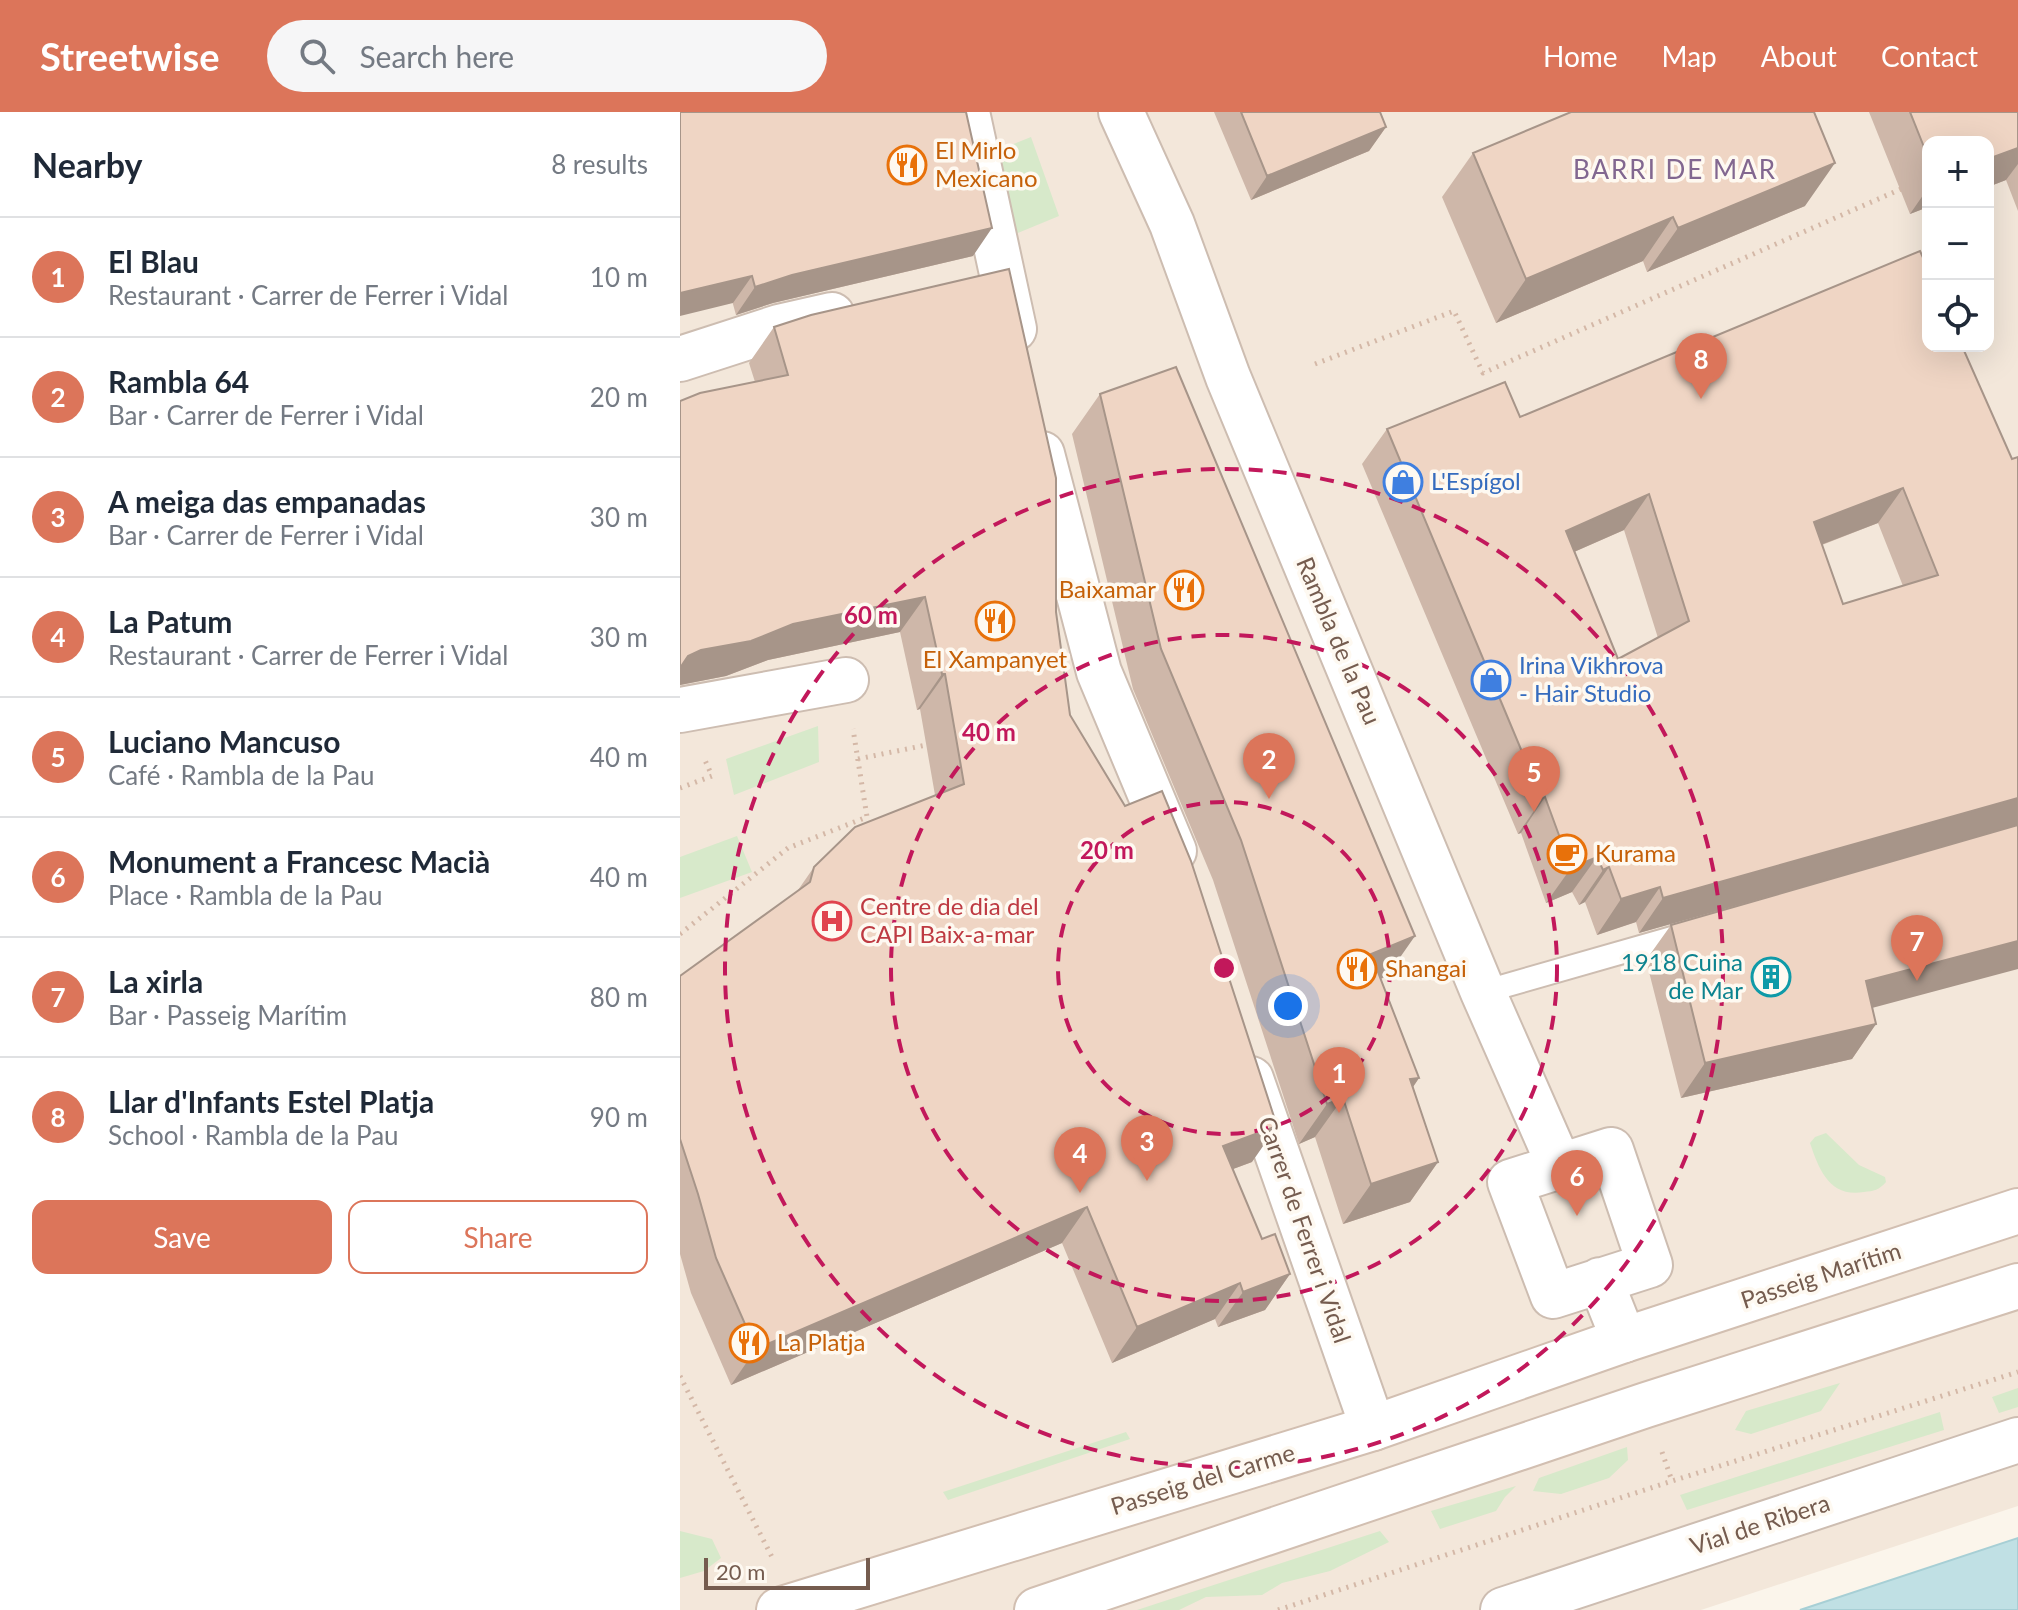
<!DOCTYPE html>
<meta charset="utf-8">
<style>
:root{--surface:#fff;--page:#f6f6f7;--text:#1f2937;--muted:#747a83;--line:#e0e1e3;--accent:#dc755a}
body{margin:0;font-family:Lato,sans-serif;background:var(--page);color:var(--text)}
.controls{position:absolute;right:24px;top:24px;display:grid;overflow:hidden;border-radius:16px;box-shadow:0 8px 32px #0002}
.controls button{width:72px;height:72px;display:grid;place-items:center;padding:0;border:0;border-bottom:2px solid var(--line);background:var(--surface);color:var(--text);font:40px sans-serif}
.scale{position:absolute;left:24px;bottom:20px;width:166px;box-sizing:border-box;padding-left:8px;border:4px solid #755c4f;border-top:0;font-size:22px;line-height:28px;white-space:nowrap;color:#755c4f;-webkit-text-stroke:6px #fef9f1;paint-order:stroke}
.you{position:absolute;left:608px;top:894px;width:28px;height:28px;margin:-20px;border:6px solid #fff;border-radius:50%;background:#1a73e8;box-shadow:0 0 0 12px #1a73e833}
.badge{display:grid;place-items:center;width:52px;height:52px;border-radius:50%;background:var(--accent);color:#fff;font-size:26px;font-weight:700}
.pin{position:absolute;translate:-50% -66px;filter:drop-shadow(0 2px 4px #0008)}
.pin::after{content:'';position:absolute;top:42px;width:28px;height:24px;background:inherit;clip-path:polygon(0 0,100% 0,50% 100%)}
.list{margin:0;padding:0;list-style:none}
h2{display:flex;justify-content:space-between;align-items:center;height:104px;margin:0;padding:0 32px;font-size:34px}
h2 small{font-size:26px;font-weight:400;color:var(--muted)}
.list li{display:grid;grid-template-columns:52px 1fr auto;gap:24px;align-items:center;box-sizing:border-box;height:120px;padding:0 32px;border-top:2px solid var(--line)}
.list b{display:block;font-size:30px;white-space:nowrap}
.list p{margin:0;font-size:26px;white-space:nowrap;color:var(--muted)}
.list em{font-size:26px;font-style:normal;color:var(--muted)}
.actions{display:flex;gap:16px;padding:24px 32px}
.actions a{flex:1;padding:18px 0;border:2px solid var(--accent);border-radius:16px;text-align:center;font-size:28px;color:var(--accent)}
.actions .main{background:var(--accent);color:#fff}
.icon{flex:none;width:44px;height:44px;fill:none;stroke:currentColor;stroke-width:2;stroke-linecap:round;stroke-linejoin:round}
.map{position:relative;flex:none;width:1338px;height:1498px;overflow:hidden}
header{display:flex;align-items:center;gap:48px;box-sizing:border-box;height:112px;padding:0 40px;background:var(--accent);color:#fff}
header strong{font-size:38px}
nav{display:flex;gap:44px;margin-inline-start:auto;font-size:28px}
.search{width:560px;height:72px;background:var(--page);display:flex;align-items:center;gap:20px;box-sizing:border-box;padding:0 28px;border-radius:44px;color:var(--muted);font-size:30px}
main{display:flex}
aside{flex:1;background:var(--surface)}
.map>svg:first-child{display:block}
.residential{fill:#f3e7da;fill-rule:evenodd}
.green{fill:#d7e9ca}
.water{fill:#c0e0e4;stroke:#a7cfd5;stroke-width:2}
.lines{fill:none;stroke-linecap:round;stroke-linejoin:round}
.lane-casing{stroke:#cdbdb1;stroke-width:26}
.street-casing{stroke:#cdbdb1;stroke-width:48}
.secondary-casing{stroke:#d2bfb1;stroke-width:48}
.path{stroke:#d4b8a7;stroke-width:5;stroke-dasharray:2 6;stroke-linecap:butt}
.lane{stroke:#fff;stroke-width:22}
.street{stroke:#fff;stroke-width:44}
.secondary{stroke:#fff;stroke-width:44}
.wall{fill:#ceb7a9;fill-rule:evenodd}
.shaded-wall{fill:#a79589}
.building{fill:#efd5c4;stroke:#a79589;stroke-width:2;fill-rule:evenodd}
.ring{fill:none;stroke:#c2185b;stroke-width:4;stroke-dasharray:14 10}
.labels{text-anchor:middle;stroke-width:7;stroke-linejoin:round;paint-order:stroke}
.food-label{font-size:24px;fill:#c56008;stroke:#fef9f1;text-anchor:start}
.shop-label{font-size:24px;fill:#366cbe;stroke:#fef9f1;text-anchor:start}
.street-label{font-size:24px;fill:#755c4f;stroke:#fef9f1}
.health-label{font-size:24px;fill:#be3a42;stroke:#fef9f1;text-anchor:start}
.culture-label{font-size:24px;fill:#0d838f;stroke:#fef9f1;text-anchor:end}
.neighbourhood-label{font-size:26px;letter-spacing:2px;fill:#826790;stroke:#fef9f1}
.centre{fill:#c2185b;stroke:#fef9f1;stroke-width:4}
.ring-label{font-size:24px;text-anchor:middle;font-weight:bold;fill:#c2185b;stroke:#fef9f1;stroke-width:7;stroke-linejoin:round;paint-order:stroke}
</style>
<header>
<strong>Streetwise</strong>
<div class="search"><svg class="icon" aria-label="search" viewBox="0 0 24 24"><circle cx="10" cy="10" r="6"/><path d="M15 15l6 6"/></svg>Search here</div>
<nav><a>Home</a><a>Map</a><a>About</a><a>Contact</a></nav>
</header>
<main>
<aside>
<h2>Nearby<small>8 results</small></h2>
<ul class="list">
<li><span class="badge">1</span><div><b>El Blau</b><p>Restaurant · Carrer de Ferrer i Vidal</p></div><em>10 m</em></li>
<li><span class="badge">2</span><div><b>Rambla 64</b><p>Bar · Carrer de Ferrer i Vidal</p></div><em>20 m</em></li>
<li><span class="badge">3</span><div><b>A meiga das empanadas</b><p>Bar · Carrer de Ferrer i Vidal</p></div><em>30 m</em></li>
<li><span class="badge">4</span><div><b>La Patum</b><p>Restaurant · Carrer de Ferrer i Vidal</p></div><em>30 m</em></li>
<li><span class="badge">5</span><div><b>Luciano Mancuso</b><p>Café · Rambla de la Pau</p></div><em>40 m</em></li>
<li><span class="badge">6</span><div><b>Monument a Francesc Macià</b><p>Place · Rambla de la Pau</p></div><em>40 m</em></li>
<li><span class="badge">7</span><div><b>La xirla</b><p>Bar · Passeig Marítim</p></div><em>80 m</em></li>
<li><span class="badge">8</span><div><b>Llar d'Infants Estel Platja</b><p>School · Rambla de la Pau</p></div><em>90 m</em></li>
</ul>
<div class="actions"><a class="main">Save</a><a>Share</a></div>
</aside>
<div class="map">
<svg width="1338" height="1498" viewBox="0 0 1338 1498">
<rect width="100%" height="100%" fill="#fbf5eb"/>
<path class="residential" d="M0 0H1338V1394L1021 1498H0ZM1248 30H1308V234H1248Z"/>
<path class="green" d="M351 25 379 104 333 123 313 40Z
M138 614 139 650 54 683 46 647Z
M57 724 72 760 0 786V745Z
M1146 1021 1179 1053 1205 1065 1206 1070C1199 1078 1194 1079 1184 1080 1150 1086 1139 1058 1130 1031L1135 1025Z
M1160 1271 1141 1299 1071 1322 1055 1318 1066 1299Z
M1338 1276V1295L1319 1301 1312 1285Z
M1260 1300 1264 1318 1007 1398 1000 1383Z
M446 1320 450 1327 268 1388 263 1380Z
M947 1335 948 1348 929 1366 881 1382 853 1379 859 1366Z
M836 1374 825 1385 816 1399 760 1417 751 1399Z
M0 1419 32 1427 41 1446 24 1459 0 1466Z
M700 1419 709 1430 650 1459 602 1471 582 1483 526 1485 499 1498H457Z"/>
<path class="water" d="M1338 1426V1498H1120Z"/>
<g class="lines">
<defs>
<path id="lane" d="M803 880 1006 822"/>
<path id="street" d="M287 0 334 217
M441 0 492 112 548 265 803 880 880 1055
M0 247 99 215 152 203
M362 342 419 560 494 739
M0 598 166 568
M571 967 693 1316
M931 1038 970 1153 873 1184 830 1070Z
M920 1168 944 1228
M823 1498 1338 1328"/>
<path id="secondary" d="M99 1498 693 1316 944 1228 1338 1099
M357 1498 966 1293 1338 1174"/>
</defs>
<use href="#lane" class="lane-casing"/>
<use href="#street" class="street-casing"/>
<use href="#secondary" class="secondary-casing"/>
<path class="path" d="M635 252 774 199 803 261 1221 77
M178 647 251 632
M0 676 32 664 24 646
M0 822 108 736 187 705 173 617
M0 1264 94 1449
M982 1340 992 1369
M598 1498 992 1369 1338 1260"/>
<use href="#lane" class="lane"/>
<use href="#street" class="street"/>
<use href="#secondary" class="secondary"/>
</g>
<path class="wall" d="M0 0 293 144 93 191 56 203Z
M534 0H700L706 15 689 39 571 88Z
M1189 0H1338V99L1326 68 1308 75V30H1248V95L1230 102Z
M793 41 1125 94 967 160 963 149 816 211 762 85Z
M94 215 376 500 390 603 572 1050 553 1057 582 1127 610 1162 585 1198 538 1215 535 1207 432 1251 382 1131 51 1273 11 1181 0 1142V864L116 781 134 755 255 683 240 597 237 598 220 520 88 548 46 564 0 573V289L75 270 69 251Z
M420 282 707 864 701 867 739 966 733 975 758 1050 730 1090 663 1112 635 1025 619 1032 533 768 453 577 392 322Z
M840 305 1332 347 1192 896 1196 912 1172 947 1001 986 966 848 991 813 1200 753 959 821 956 810 917 823 905 790 899 793 892 780 866 791 841 721 838 722 816 670 682 352 707 317ZM1198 411 1223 474 1163 492 1142 433ZM944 418 978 526 938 547 894 440Z"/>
<path class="shaded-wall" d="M706 15 689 39 571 88 587 64Z
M1338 36V52L1326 68 1308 75V47Z
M1155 51 1125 94 967 160 998 116Z
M1248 76V95L1230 102Z
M993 105 963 149 816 211 846 167Z
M312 116 293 144 93 191 56 203 75 175 112 163Z
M72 164 53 191 0 204V181Z
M1223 376 1198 411 1109 445 1134 410Z
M969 382 944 418 862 454 886 419Z
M245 485 220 520 88 548 46 564 0 573V556L8 544 21 538 113 512Z
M262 562H265L240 597 237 598Z
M865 685 841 721 838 722 862 687Z
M1338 686V714L959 821 983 786Z
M917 745 892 780 866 791 891 756Z
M929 755 905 790 899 793 923 758Z
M980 775 956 810 917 823 941 787Z
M735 824 707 864 663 882 691 842Z
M1338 829V857L1162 904 1186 869Z
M1196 912 1172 947 1001 986 1025 951Z
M739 966 712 1006 730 967Z
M663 986 635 1025 619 1032 647 992Z
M597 1014 572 1050 518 1070 543 1034Z
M758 1050 730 1090 663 1112 691 1072Z
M407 1095 382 1131 51 1273 76 1237Z
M610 1162 585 1198 538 1215 563 1180Z
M560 1171 535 1207 432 1251 457 1215Z"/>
<path class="building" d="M0 0H286L312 116 112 163 75 175 72 164 0 181Z
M561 0H700L706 15 587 64Z
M891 0H1134L1155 51 998 116 993 105 846 167 793 41Z
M1230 0H1338V36L1308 47V30H1248V45Z
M1240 139 1248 157V234H1282L1332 347 1338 345V686L983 786 980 775 941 787 929 755 923 758 917 745 891 756 865 685 862 687 840 635 707 317 825 270 840 305ZM1223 376 1258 463 1163 492 1134 410ZM969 382 1009 509 938 547 886 419Z
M329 157 376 366V500L390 603 445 694 482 679 511 749 597 1014 543 1034 582 1127 595 1122 610 1162 563 1180 560 1171 457 1215 407 1095 76 1237 36 1146 18 1082 0 1027V864L130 770 134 755 175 715 284 672 265 562H262L245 485 113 512 71 529 21 538 8 544 0 556V289L20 281 108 263 94 215 131 203Z
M496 255 735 824 691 842 739 966 730 967 758 1050 691 1072 663 986 647 992 561 728 481 537 420 282Z
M1338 713V829L1186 869 1196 912 1025 951 991 813Z"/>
<g class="ring">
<circle cx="544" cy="856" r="166"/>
<circle cx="544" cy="856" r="333"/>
<circle cx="544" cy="856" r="499"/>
</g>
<defs>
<symbol id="restaurant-ring" viewBox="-11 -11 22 22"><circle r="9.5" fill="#fef9f1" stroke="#e8710a" stroke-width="1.5"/><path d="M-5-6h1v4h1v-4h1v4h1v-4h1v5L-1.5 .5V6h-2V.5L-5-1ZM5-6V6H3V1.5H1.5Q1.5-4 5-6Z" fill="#e8710a"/></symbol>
<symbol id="shop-ring" viewBox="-11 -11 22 22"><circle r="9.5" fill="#fef9f1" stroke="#3f7fe0" stroke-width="1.5"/><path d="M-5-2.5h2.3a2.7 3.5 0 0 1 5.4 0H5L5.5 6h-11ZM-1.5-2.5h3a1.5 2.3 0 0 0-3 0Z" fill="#3f7fe0"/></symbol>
<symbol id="cafe-ring" viewBox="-11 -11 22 22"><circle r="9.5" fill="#fef9f1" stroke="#e8710a" stroke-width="1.5"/><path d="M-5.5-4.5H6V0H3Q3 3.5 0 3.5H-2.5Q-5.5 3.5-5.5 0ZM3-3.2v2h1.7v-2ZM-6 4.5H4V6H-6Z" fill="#e8710a"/></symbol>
<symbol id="hospital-ring" viewBox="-11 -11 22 22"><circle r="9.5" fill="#fef9f1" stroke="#e0444e" stroke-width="1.5"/><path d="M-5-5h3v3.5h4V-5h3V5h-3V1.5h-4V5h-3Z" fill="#e0444e"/></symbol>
<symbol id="building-ring" viewBox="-11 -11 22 22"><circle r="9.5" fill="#fef9f1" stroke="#0f9aa8" stroke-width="1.5"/><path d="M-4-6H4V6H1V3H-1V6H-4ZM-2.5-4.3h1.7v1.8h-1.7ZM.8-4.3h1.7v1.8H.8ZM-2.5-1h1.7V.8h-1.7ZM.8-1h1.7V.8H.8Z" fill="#0f9aa8"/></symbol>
</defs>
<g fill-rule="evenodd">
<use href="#restaurant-ring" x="205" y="31" width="44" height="44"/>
<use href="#shop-ring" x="701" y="348" width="44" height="44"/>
<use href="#restaurant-ring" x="482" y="456" width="44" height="44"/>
<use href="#restaurant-ring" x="293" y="487" width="44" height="44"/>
<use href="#shop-ring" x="789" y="546" width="44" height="44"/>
<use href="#cafe-ring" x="865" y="720" width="44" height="44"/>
<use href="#hospital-ring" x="130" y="787" width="44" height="44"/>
<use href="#restaurant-ring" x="655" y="835" width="44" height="44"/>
<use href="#building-ring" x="1069" y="843" width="44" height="44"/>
<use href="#restaurant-ring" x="47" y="1209" width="44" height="44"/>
</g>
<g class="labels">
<g class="food-label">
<text x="255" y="47">El Mirlo<tspan x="255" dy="28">Mexicano</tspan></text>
<text x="476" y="486" text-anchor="end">Baixamar</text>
<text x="315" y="556" text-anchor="middle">El Xampanyet</text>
<text x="915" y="750">Kurama</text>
<text x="705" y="865">Shangai</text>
<text x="97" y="1239">La Platja</text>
</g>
<g class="shop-label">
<text x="751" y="378">L'Espígol</text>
<text x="839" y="562">Irina Vikhrova<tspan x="839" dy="28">- Hair Studio</tspan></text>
</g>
<g class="street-label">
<text transform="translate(658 529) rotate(67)" y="8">Rambla de la Pau</text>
<text transform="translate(624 1118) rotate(71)" y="8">Carrer de Ferrer i Vidal</text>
<text transform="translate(1141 1164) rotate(-18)" y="8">Passeig Marítim</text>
<text transform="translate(523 1368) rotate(-17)" y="8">Passeig del Carme</text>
<text transform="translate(1080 1413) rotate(-18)" y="8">Vial de Ribera</text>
</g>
<g class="health-label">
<text x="180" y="803">Centre de dia del<tspan x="180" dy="28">CAPI Baix-a-mar</tspan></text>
</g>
<g class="culture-label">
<text x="1063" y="859">1918 Cuina<tspan x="1063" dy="28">de Mar</tspan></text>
</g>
<g class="neighbourhood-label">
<text x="995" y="67">BARRI DE MAR</text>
</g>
</g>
<circle cx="544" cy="856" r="12" class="centre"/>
<g class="ring-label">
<text x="191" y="512">60 m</text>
<text x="309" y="629">40 m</text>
<text x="427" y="747">20 m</text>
</g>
</svg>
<div class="controls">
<button>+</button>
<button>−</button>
<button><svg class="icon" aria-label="locate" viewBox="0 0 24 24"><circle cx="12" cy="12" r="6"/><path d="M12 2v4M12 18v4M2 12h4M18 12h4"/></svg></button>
</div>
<div class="scale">20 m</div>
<div class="you"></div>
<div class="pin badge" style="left:659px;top:1001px">1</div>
<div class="pin badge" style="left:589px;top:687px">2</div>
<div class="pin badge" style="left:467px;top:1069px">3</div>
<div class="pin badge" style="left:400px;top:1081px">4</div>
<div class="pin badge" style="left:854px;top:700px">5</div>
<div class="pin badge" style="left:897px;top:1104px">6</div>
<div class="pin badge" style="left:1237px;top:869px">7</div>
<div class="pin badge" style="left:1021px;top:287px">8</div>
</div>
</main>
